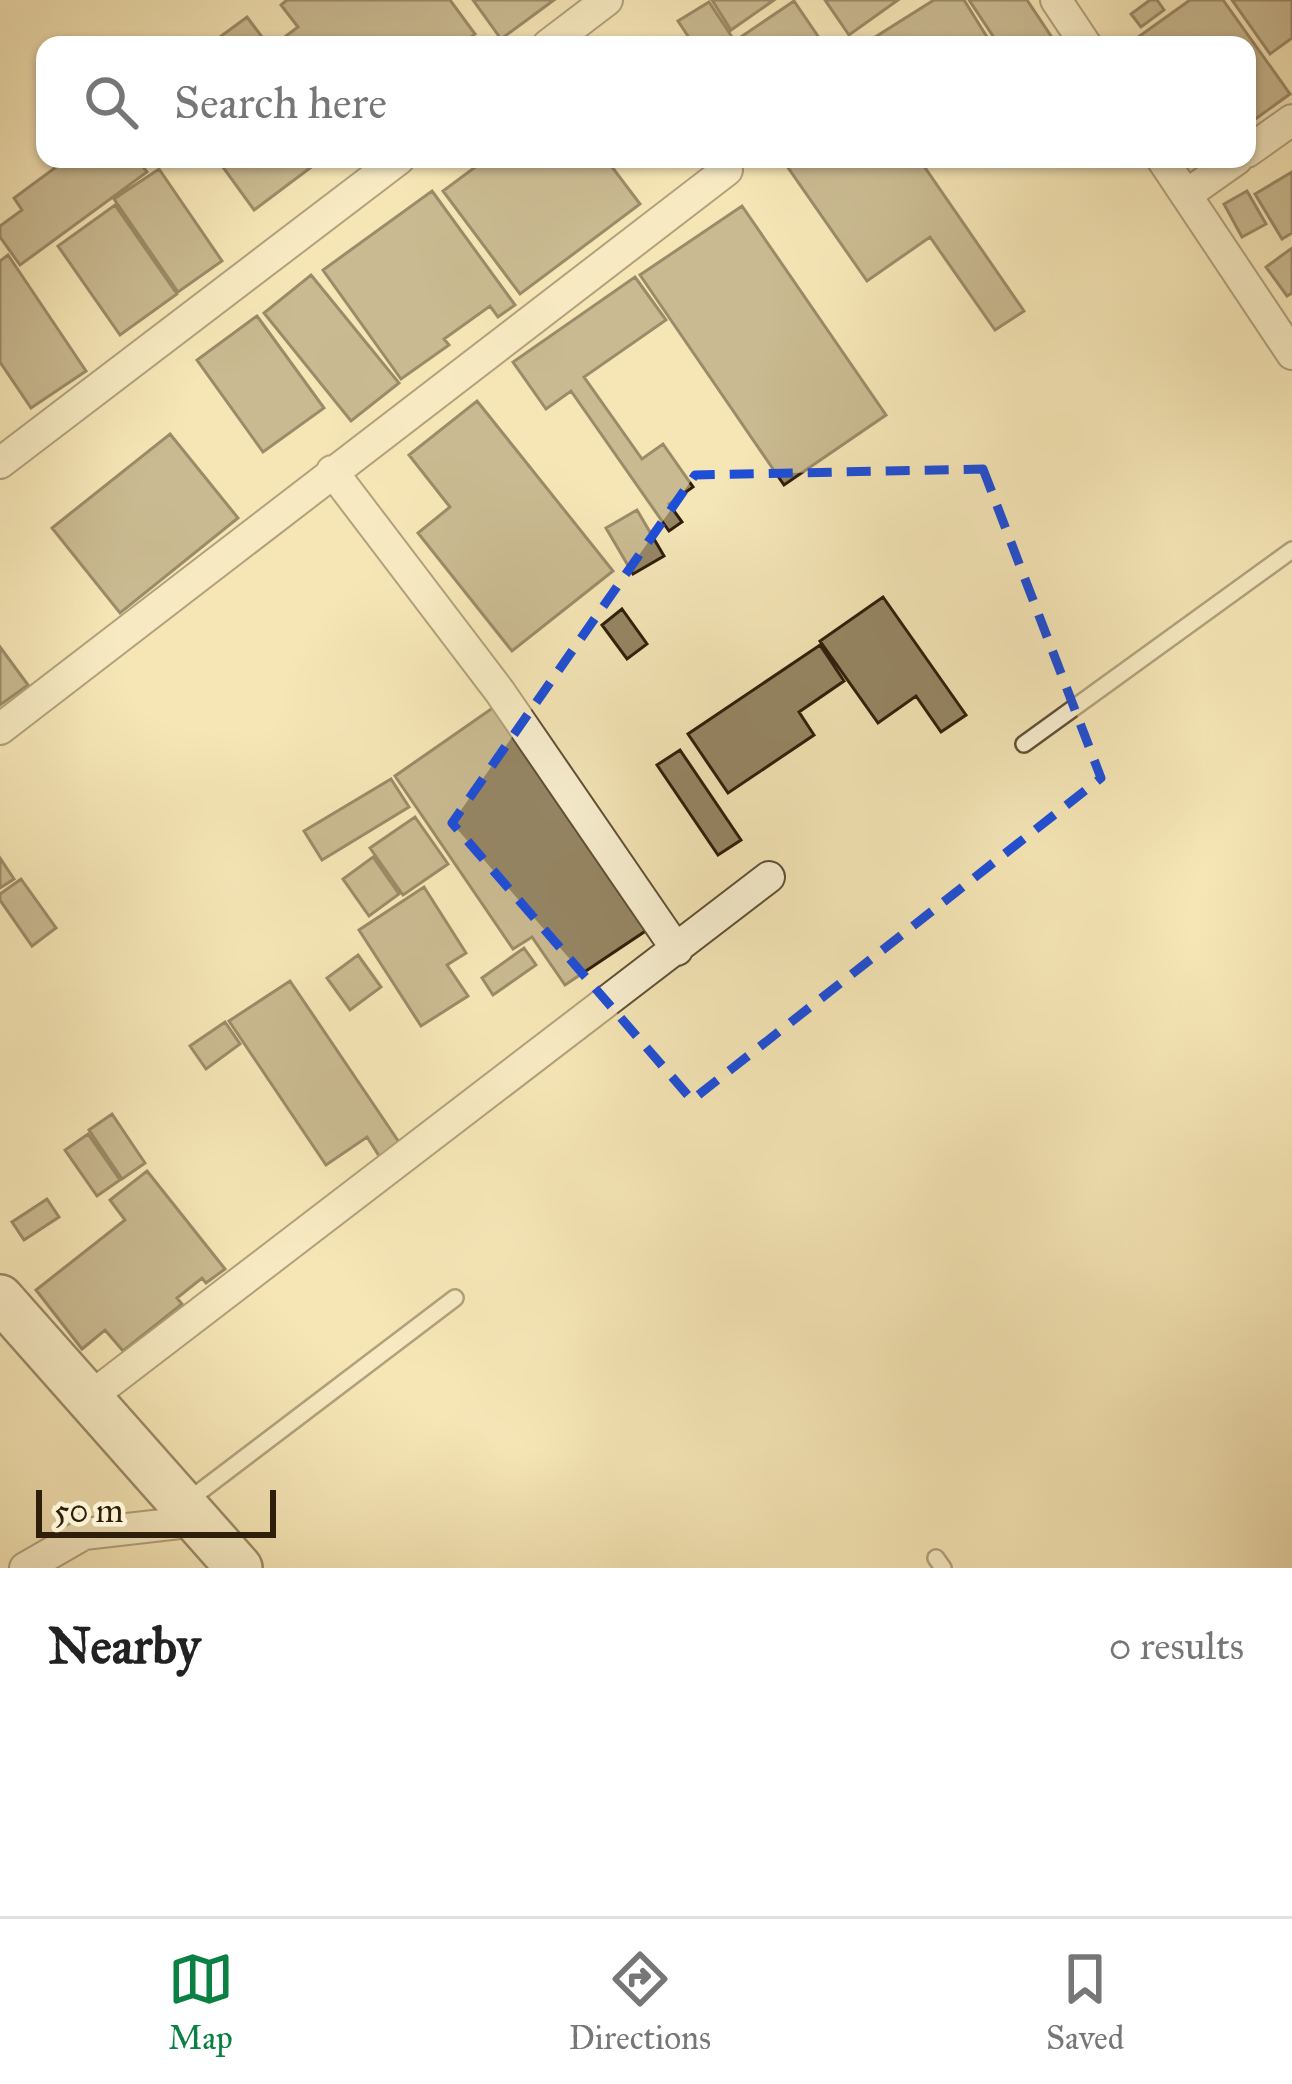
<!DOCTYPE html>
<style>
:root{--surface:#fff;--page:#f6f6f6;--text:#222;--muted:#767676;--line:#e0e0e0;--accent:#0b8043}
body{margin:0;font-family:"IM FELL Great Primer",serif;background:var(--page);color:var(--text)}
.scale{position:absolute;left:36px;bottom:30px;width:240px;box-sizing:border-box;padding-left:12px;border:6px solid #2f1e0a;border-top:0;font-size:33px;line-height:42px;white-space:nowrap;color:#2f1e0a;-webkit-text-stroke:9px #f8efd0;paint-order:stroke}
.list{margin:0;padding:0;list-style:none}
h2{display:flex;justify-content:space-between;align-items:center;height:156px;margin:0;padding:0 48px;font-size:51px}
h2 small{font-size:39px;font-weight:400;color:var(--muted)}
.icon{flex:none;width:66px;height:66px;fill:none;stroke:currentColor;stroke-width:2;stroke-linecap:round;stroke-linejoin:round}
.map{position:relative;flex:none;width:1292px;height:1568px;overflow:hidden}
.search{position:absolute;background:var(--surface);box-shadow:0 3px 9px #0004;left:36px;right:36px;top:36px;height:132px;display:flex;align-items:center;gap:30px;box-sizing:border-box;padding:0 42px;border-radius:24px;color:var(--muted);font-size:45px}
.sheet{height:348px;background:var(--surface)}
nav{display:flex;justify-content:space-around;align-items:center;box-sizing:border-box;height:168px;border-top:3px solid var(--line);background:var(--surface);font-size:33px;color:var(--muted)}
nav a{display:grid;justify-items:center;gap:6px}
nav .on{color:var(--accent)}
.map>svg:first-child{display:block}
.building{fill:#968664;stroke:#2f1e0a;stroke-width:3}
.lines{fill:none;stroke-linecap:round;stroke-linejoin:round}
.lane-casing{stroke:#605035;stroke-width:20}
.street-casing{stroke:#605035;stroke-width:34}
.secondary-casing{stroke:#2f1e0a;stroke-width:50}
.lane{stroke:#f8efd0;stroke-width:15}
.street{stroke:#f8efd0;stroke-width:30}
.secondary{stroke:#f8efd0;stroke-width:45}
.marked{fill:none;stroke:#1d4ed8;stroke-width:9;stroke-dasharray:24 15;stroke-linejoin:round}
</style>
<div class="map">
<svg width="1292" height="1568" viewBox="0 0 1292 1568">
<rect width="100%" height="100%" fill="#f5e6b7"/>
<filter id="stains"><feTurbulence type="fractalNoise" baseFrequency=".00167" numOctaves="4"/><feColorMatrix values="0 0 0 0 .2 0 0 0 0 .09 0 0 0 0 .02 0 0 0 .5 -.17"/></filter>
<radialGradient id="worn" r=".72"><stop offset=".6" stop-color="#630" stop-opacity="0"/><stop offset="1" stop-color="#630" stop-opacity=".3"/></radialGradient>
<path class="building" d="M287 0H450L475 34 460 45H287L282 39 298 27 281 5Z
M473 0H554L501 39Z
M712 0H774L731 30Z
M825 0H898L849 35Z
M934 0H964L992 45H876L872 39Z
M969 0H1027L1057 45H999Z
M1150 0H1157L1164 10 1141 27 1131 14Z
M1190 0H1223L1290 94 1247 125V45H1127Z
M1232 0H1292V38L1270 54Z
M794 1 824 45H729Z
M709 2 732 37 720 45H694L678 21Z
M247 17 268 45H209Z
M67 159H137L147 172 20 265 0 237V226L22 210 14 198Z
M217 159H322L254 210Z
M486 159H606L640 204 520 294 443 191Z
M782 159H919L1024 311 995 330 930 237 867 281Z
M159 169 222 261 178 292 114 199Z
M1292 172V233L1282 239 1255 194Z
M432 191 515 305 498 317 490 306 444 339 449 345 401 379 323 270Z
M1247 191 1266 224 1242 237 1224 204Z
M115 205 177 294 120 335 58 246Z
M742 206 886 415 784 485 640 275Z
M1292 248V293L1287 296 1266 267Z
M8 255 86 371 31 408 0 362V261Z
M311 275 399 383 351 421 264 313Z
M635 277 666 320 584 377 642 459 663 444 693 487 669 504 682 522 669 531 571 391 546 409 513 362Z
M257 316 324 408 263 452 197 360Z
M477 401 613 571 512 651 418 533 450 507 409 455Z
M170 434 238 518 120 613 52 528Z
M637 510 664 556 633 574 606 528Z
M883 597 966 715 941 732 916 696 878 723 820 641Z
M622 609 647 644 627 659 602 625Z
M820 645 844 681 799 712 814 735 728 793 688 734Z
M0 647 28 685 0 705Z
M494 707 647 930 565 985 532 937 513 949 395 776Z
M680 750 741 840 718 855 657 765Z
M391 779 409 807 322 860 304 831Z
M415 817 448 864 403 895 370 848Z
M373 857 399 894 369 916 343 879Z
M0 858 14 879 0 888Z
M21 879 56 928 32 946 0 900V894Z
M424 887 466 953 447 965 468 996 421 1026 359 930Z
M524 948 536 965 493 995 482 978Z
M358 955 381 987 350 1010 327 978Z
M290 981 403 1148 383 1162 367 1137 326 1165 229 1021Z
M225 1022 240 1044 206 1069 190 1046Z
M112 1114 145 1163 122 1179 89 1130Z
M88 1134 120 1180 97 1196 65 1150Z
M147 1171 225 1269 206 1283 202 1278 177 1298 182 1304 123 1351 105 1330 82 1349 36 1290 125 1220 110 1200Z
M47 1199 59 1217 24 1240 12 1222Z"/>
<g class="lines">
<defs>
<path id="lane" d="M1024 744 1292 550
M185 1503 455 1298
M936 1558 943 1568"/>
<path id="street" d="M1056 0 1086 45
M548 45 607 0
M1247 152 1292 120
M1162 159 1292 354
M1186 195 1237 159
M0 463 399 159
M332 471 500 692 677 950
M0 729 727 170
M89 1398 769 877
M25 1568 84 1534 197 1521"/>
<path id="secondary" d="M0 1298 239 1568"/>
</defs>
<use href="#lane" class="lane-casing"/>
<use href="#street" class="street-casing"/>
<use href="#secondary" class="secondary-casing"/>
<use href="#lane" class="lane"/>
<use href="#street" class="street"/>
<use href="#secondary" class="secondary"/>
</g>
<path d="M0 0H1292V1568H0ZM983 469 1101 778 692 1100 452 823 695 475Z" fill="#f5e6b7" fill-opacity=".55" fill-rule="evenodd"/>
<path class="marked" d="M983 469 1101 778 692 1100 452 823 695 475Z"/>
<rect width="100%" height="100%" filter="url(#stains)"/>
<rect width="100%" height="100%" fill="url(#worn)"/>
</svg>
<div class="scale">50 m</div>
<div class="search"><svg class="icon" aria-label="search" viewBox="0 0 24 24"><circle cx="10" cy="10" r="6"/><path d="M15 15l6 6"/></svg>Search here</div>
</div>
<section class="sheet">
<h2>Nearby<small>0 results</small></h2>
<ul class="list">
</ul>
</section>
<nav>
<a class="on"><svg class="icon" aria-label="map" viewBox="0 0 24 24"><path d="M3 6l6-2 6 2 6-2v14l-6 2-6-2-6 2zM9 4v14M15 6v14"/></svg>Map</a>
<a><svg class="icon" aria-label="directions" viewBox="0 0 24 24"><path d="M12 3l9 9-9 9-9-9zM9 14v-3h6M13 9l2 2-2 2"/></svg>Directions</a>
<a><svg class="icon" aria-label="saved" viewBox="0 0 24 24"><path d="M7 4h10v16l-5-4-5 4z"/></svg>Saved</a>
</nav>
